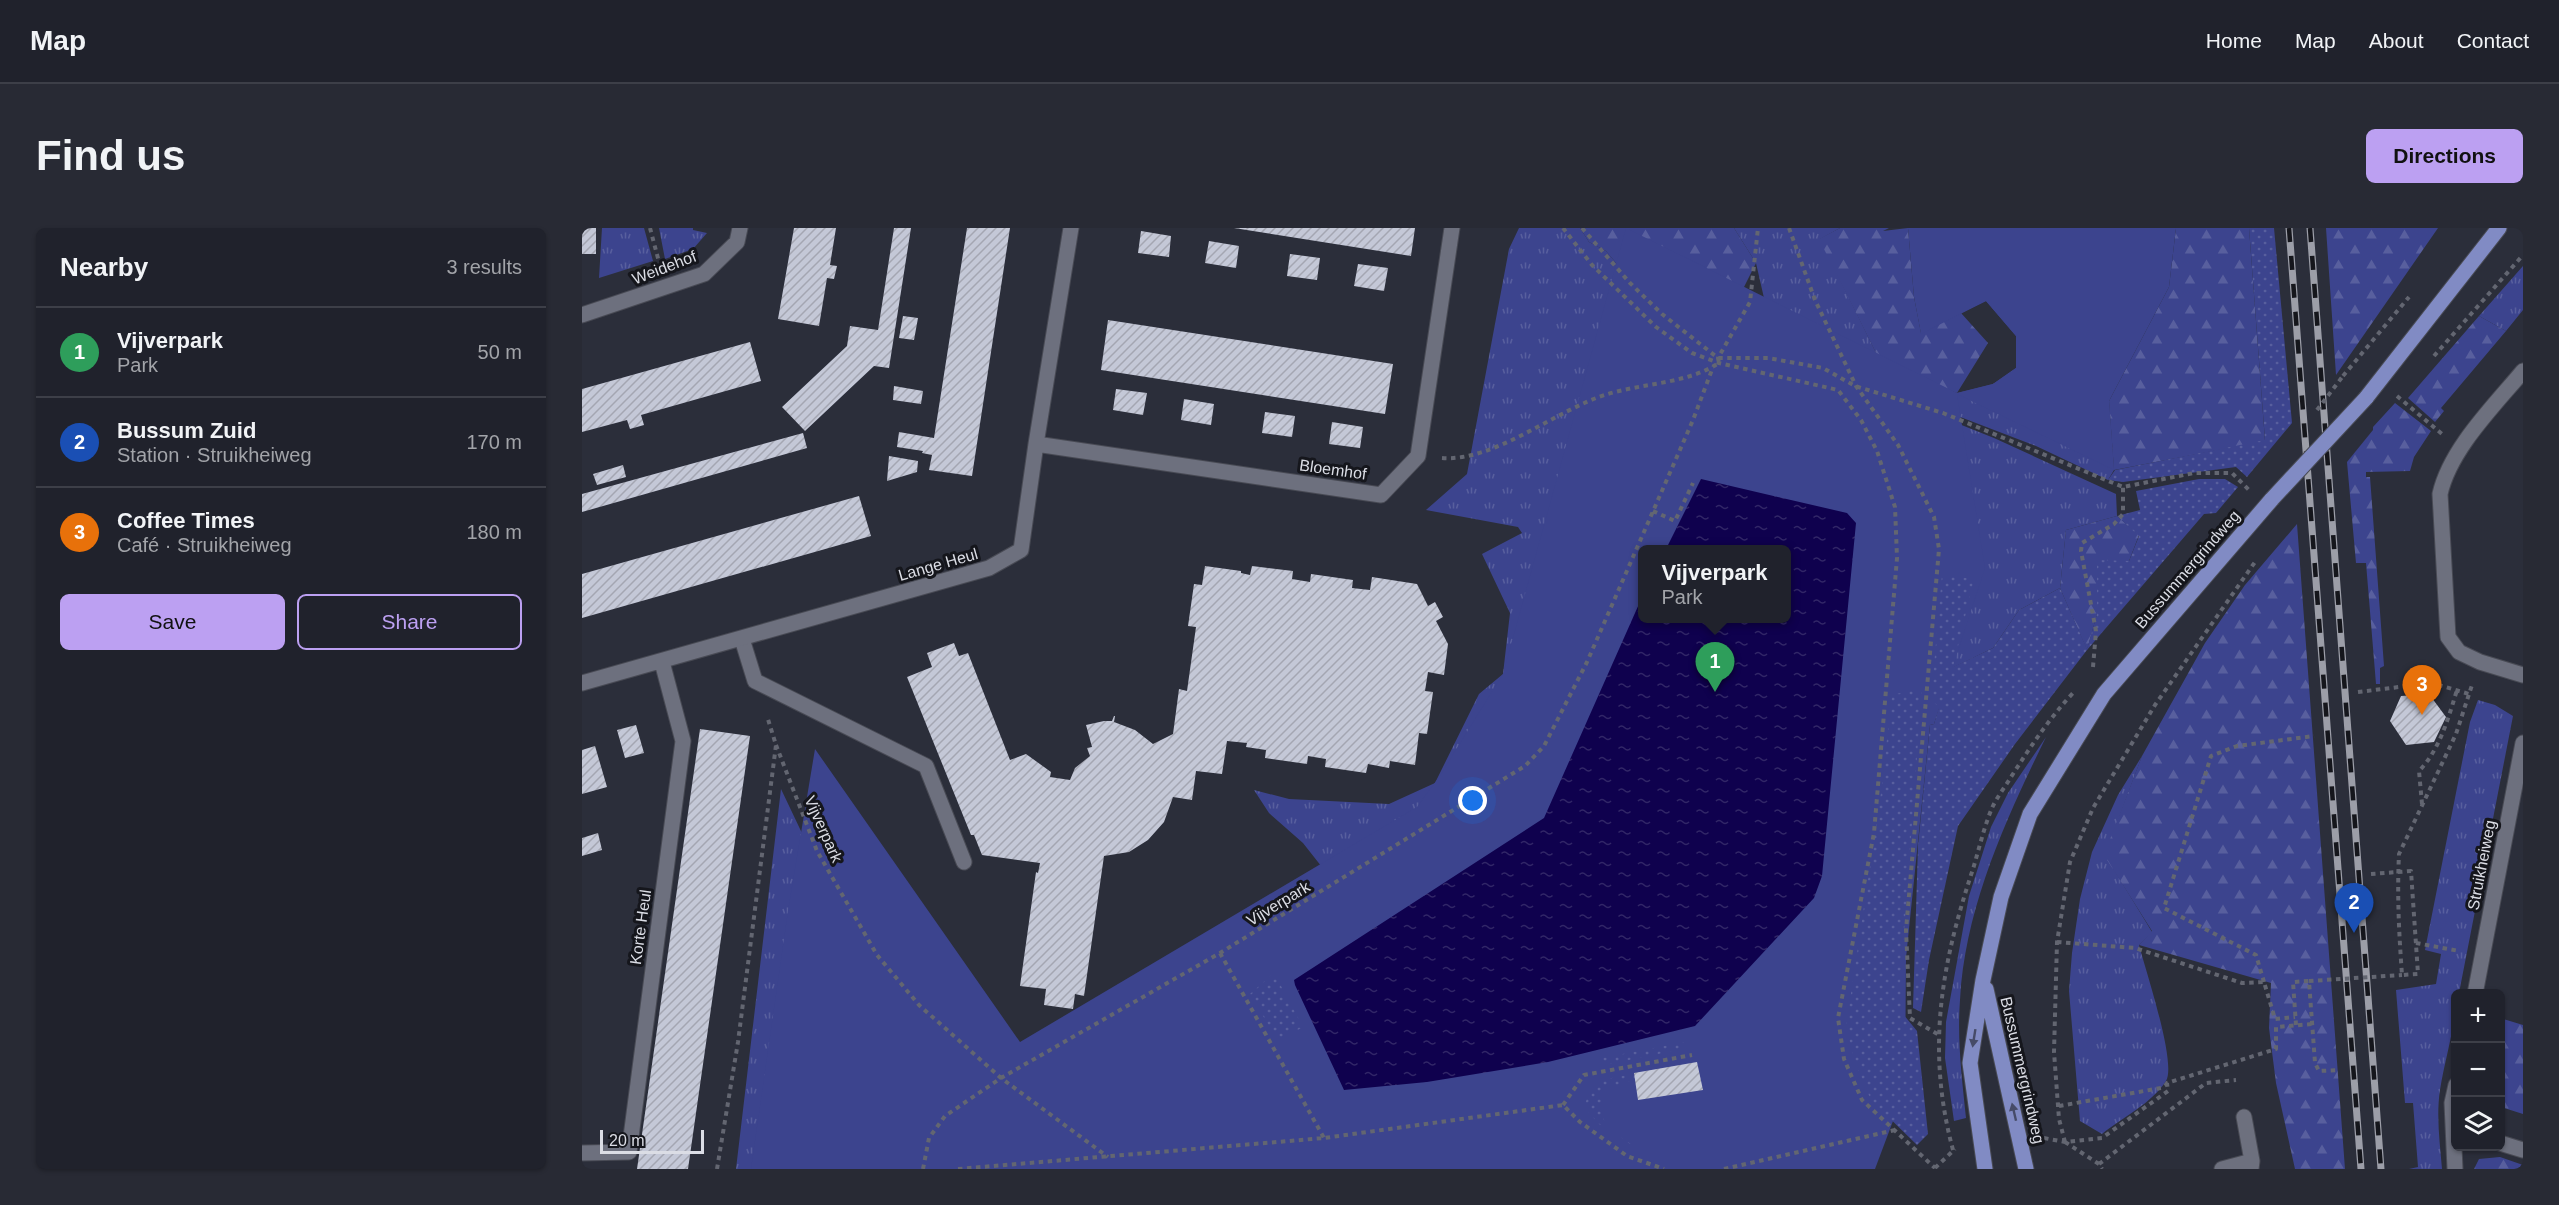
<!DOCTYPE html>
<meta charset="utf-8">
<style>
:root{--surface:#20222c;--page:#282a34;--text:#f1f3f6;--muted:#a2a4a9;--line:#3d3f48;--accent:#bca0f2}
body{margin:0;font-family:Helvetica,sans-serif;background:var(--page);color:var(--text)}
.controls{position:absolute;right:18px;bottom:18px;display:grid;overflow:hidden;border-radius:9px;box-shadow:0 2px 4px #0004}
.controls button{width:54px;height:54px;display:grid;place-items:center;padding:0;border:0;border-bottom:2px solid var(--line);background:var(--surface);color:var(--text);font:30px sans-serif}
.scale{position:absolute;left:18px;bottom:15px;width:104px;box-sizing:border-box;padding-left:6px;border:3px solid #dbdde5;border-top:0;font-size:16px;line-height:21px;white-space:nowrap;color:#dbdde5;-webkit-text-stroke:4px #15161c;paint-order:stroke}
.you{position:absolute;left:891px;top:573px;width:21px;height:21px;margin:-15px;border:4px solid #fff;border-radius:50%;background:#1a73e8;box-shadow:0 0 0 9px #1a73e833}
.badge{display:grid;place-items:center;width:39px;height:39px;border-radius:50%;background:var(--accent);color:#fff;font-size:20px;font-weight:700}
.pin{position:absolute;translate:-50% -50px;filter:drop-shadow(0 2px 3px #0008)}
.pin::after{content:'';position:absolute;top:32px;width:21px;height:18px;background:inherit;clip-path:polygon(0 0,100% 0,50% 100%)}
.popup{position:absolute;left:1056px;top:317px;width:153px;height:78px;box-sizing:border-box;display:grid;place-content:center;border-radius:9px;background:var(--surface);filter:drop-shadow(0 2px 4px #0005);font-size:20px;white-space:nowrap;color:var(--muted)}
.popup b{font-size:22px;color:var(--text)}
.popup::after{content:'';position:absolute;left:50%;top:100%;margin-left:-12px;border:12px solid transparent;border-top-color:var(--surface)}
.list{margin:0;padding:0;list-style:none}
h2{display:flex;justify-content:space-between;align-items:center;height:78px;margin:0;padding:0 24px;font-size:26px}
h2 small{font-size:20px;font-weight:400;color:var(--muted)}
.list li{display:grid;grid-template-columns:39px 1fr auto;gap:18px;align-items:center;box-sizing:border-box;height:90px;padding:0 24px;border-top:2px solid var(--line)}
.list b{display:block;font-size:22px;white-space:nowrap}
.list p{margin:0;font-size:20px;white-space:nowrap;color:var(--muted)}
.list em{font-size:20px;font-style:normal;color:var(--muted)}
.actions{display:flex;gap:12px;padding:18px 24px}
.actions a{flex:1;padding:14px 0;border:2px solid var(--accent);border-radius:9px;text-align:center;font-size:21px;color:var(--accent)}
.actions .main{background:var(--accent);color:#111}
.icon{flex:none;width:33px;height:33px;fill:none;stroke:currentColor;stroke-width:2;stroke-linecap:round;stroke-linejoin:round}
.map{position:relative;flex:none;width:1941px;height:941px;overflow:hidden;border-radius:9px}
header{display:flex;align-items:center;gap:36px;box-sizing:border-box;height:84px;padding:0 30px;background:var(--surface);border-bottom:2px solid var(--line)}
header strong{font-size:28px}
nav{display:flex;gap:33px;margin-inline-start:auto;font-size:21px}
.intro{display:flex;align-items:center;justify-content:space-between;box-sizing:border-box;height:144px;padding:0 36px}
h1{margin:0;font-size:42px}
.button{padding:15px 27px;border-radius:9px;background:var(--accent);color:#111;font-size:21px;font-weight:700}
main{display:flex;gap:36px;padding:0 36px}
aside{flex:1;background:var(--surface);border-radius:9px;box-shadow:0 2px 4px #0004}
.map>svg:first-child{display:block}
.grass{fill:url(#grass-tufts)}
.forest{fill:url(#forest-firs)}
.park{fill:#3c448e;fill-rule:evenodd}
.garden{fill:url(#garden-dots)}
.water{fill:url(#water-ripples)}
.building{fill:url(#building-hatch)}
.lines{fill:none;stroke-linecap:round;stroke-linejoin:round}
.service-casing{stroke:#484a54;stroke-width:17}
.minor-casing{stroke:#484a54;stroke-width:17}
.primary-casing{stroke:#484a54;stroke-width:17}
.path{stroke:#636671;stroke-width:4;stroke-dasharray:4.5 4.5;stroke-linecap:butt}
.service{stroke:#6d707e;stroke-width:15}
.minor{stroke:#6d707e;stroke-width:15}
.primary{stroke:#818bc4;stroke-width:15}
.rail-casing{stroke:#9c9ea8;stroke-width:7}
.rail{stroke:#15161c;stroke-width:4.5;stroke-dasharray:14;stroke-linecap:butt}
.primary-bridge-casing{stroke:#484a54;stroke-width:17;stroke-linecap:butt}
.path-bridge{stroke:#636671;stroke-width:4;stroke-dasharray:4.5 4.5;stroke-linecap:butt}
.primary-bridge{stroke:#818bc4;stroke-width:15}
.oneway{fill:#464b68}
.labels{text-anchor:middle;stroke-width:6;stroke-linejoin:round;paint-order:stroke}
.street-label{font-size:16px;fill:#dbdde5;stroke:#15161c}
</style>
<header>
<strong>Map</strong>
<nav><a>Home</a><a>Map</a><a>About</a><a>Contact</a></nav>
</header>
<div class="intro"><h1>Find us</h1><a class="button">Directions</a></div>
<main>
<aside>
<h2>Nearby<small>3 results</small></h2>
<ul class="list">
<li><span class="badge" style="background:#2e9e5b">1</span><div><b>Vijverpark</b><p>Park</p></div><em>50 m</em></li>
<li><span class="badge" style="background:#1a4fb4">2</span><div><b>Bussum Zuid</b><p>Station · Struikheiweg</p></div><em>170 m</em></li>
<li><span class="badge" style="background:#e8710a">3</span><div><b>Coffee Times</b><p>Café · Struikheiweg</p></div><em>180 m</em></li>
</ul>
<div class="actions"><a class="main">Save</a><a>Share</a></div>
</aside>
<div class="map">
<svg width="1941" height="941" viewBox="0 0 1941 941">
<defs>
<pattern id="grass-tufts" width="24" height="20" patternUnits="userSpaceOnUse" patternTransform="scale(1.5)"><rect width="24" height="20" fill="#3c448e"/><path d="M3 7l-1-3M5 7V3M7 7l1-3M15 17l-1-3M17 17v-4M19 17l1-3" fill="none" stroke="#585f9e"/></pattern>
<pattern id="forest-firs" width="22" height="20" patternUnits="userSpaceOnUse" patternTransform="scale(1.5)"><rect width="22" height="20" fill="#3c448e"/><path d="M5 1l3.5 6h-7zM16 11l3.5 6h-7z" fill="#585f9e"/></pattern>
<pattern id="garden-dots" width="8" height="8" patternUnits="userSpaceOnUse" patternTransform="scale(1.5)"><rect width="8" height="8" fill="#3c448e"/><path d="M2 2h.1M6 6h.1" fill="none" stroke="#585f9e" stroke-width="1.8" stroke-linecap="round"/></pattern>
<pattern id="water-ripples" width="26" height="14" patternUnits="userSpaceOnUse" patternTransform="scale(1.5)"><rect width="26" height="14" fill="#0f014e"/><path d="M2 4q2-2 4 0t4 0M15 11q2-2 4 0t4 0" fill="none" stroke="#312667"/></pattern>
<pattern id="building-hatch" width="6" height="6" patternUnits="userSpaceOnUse" patternTransform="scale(1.5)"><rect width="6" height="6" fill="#c4c8d7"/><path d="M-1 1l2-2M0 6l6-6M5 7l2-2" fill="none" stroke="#a4a6b2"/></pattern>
</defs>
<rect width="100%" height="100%" fill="#2b2e3a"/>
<path class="grass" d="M20 0H62L71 33 17 50Z
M77 0H111V2L125 5 111 21 83 31Z
M937 0H998L1007 14 1024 23 1040 42 964 501 747 648 721 615 687 585 672 562 707 571 807 576 853 555 897 466 921 446 928 385 900 326 940 305 936 299 844 282 885 246 927 21Z
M1152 0H1258L1238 11 1300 137 1375 165 1411 156 1434 140V108L1404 73 1379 85 1326 0H1594L1527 173 1532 242 1526 252 1454 218 1360 182 1182 70 1174 35Z
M1941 38V82L1924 103 1897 88Z
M1352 186 1412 210 1534 266 1535 288 1484 302 1478 360 1437 382 1411 420 1370 440Z
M1896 472 1913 477 1931 488 1877 765 1874 766C1874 798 1863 830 1858 862 1854 888 1858 915 1860 941H1827L1836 939 1831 875H1823L1814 762 1854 756 1859 726 1843 722 1888 494Z
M1464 509C1424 591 1383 679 1378 772 1375 812 1380 851 1384 890L1372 893 1363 830 1364 794 1387 668 1409 599 1426 565Z
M1560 528 1523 627 1570 704 1557 717C1563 740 1595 836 1584 853 1569 876 1541 889 1520 906L1498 893 1487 763 1490 725 1498 671 1510 624 1536 567Z
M199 561 256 681 262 941H154Z"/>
<path class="forest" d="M998 0H1152L1174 35 1136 111 1040 42 1024 23 1007 14Z
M1258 0H1307L1301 3 1326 0 1332 69 1339 105 1379 85 1406 115 1375 165 1300 137 1237 11Z
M1594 0H1667L1683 213 1532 242 1527 173 1587 59Z
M1744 0H1856L1754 147Z
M1897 88 1924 103 1859 180 1862 183 1853 194 1826 170Z
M1813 175 1849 203 1832 229 1828 243 1784 244V249H1788L1802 438 1798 440V456H1794L1784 335H1774L1765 234 1791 202V199Z
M1535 288 1557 307 1547 333H1515V386L1505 422 1478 360 1484 302Z
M1715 296 1763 941H1713L1694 855 1687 800 1689 755 1557 717 1570 703 1522 627 1560 528 1623 415 1663 357Z
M1918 790 1941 797V886L1919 879Z
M1918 929 1941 937V941H1892L1897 931Z"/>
<path class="park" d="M1044 0 1375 165 1411 156 1434 140V108L1404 73 1339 106 1332 69 1326 0H1594L1587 59 1527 173 1532 242 1375 166 1403 340 1352 496 1348 497 1324 730 1323 861 1293 941H169L206 683 233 521 438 814 835 579 857 549 921 446ZM1061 322H1205V390H1061Z"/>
<path class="garden" d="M1667 0H1692L1710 195 1665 249 1654 239 1541 254 1526 252 1533 242 1683 212Z
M1617 251H1643L1656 259 1634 285 1622 286 1505 422 1433 516 1376 598 1347 732 1339 784 1331 780 1336 617 1348 497 1352 496 1357 479 1349 472 1360 347 1392 351 1371 439 1411 420 1437 382 1478 360 1505 421 1515 386V332L1547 333 1557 308 1535 288 1558 282 1554 263Z
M1340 460 1318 758 1321 786 1335 803 1346 906 1335 917 1289 872 1273 834 1264 799 1299 565 1310 467Z
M692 745 721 799 696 813 668 766Z
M1103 814 1105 820 1023 837 1020 830Z
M1052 846 1055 851 1021 861C1015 897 1026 900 1053 919L1017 896 1003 880C1007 848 1025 852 1052 846Z"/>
<path class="water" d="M1119 251 1265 285 1274 295 1240 648 1232 670 1113 798 966 834 845 854 762 862 713 757 712 752 962 590 1061 367V390H1205V322L1084 321Z"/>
<path class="building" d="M0 0H14V26H0Z
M212 0H254L248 37 255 38 252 51 245 50 237 98 196 91Z
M312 0H329L307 140 292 138 223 203 200 179 265 118 268 98 296 102Z
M385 0H428L390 248 347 242 350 227 340 225 341 223 315 219 317 204 352 210Z
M652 0H833L829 28Z
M559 3 589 8 587 29 556 25Z
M627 13 657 18 654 40 623 35Z
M708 26 738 30 735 52 705 48Z
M776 36 806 40 802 63 772 58Z
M321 88 336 90 332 112 317 110Z
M526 92 811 136 803 186 519 142Z
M168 114 179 153 59 187 62 197 48 201 45 192 0 204V161Z
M312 158 341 163 339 176 311 172Z
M534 161 565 165 561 187 531 182Z
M602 171 632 176 629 197 599 192Z
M683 184 713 188 710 209 680 205Z
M750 194 781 199 778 220 747 216Z
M221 205 225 220 0 284V266Z
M307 228 336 233 335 244 305 253Z
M41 237 44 249 15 257 11 246Z
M277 268 289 308 0 390V346Z
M623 338 659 343V345L668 347 670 338 711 343 710 351 728 354 729 346 771 352 770 360 788 362 790 349 835 356 846 378 853 374 861 389 854 393 866 416 862 447 846 444 843 463 851 464 845 506 837 505 833 537 808 533 807 540 786 536 784 545 743 539 744 531 726 528 725 536 683 530 684 522 664 519 665 515 645 513 640 546 614 543 610 572 591 569 582 594 566 612 547 624 522 628 502 768 493 766 491 781 462 777 464 761 438 758 454 644 456 645 458 635 400 627 392 607H389L325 449 350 439 345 425 372 415 377 428 386 425 428 532 444 526 469 544 468 549 488 552 493 540 508 528 505 520 510 519 504 497 522 493H530L532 488H533L532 494 553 502 571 516 591 506 597 461 605 463 614 399 606 398 612 356 620 357Z
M1847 466 1864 489 1852 514 1824 517 1808 493 1819 468Z
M54 497 62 525 43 530 35 502Z
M118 501 168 508 106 941H55Z
M13 518 25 559 0 566V522Z
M16 605 20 622 0 628V610Z
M1115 834 1121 862 1056 872 1052 845Z"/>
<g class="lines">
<defs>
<path id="service" d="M1941 143C1912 178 1868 221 1858 266L1866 409 1877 424 1898 434 1941 447
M160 411 173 453 344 538 382 634
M1662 889 1670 933 1669 941
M1918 915 1941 922
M1640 941 1670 933"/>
<path id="minor" d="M0 87 122 46 155 14 158 0
M454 216 799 267 836 228 870 0
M0 455 407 340 439 322 454 216 489 0
M1893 766 1941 515
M0 925 47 924 101 513 80 434
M1873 941 1870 875 1874 857"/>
<path id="primary" d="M1784 170 1917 0
M1404 761 1444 941
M1403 941 1388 835 1401 752 1419 669 1448 586 1522 466 1690 271"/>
</defs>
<use href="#service" class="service-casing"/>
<use href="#minor" class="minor-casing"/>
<use href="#primary" class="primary-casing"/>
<path class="path" d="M68 0 77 34
M981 0 1010 37 1074 99 1110 125 1137 135 1256 162 1279 192 1295 223 1313 279 1315 330 1292 605 1256 790 1262 831 1280 872 1353 940
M1000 0 1048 55 1080 86 1136 130H1186L1241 140 1273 158 1361 185 1541 259 1612 245H1650L1667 262
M1207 0 1233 72 1274 158 1316 217 1352 289 1357 321 1324 702 1328 790 1357 807
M1852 128 1941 27
M1761 148 1827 69
M1815 168 1860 206
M860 230C913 234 975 181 1026 166 1062 155 1104 156 1137 135L1136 130 1168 74 1176 0
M1071 283 1093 293 1111 255
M1511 439 1514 403 1499 323 1500 315 1532 296 1541 286V259
M1776 464 1850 455 1887 466
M194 517 235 623 295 727 337 777 419 850 526 929
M1840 576 1837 543C1858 521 1866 491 1875 462
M1789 646 1829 643 1836 746 1820 747C1817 706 1815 667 1817 626L1874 506 1890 457
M1475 714 1553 720 1660 755 1682 754 1693 791 1713 789
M1834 715 1877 723
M638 725 742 910
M1682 754 1674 727 1582 680 1629 528 1655 518 1732 508
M1714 797 1711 754 1727 753 1733 835 1737 843 1757 842
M981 877 1002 847 1110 827
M1477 878 1579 860 1585 856
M1462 910 1483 914 1520 910 1586 863 1585 855 1694 821V799L1730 796
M1483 914 1477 891 1472 824 1475 714 1488 634 1511 580 1573 477 1673 334
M1483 914 1517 936 1520 941
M1371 922C1344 822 1359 737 1391 641 1397 621 1402 599 1410 580 1415 569 1423 559 1429 549 1449 518 1466 492 1491 465
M1517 936 1624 855 1654 852
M1353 940 1373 921
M135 941 156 814 194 517 185 488
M341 941 347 910 363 888 419 850 638 725 943 538 962 518 1005 434 1111 192 1131 139
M376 941 742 910 981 877 998 894 1045 928 1082 941
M1142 941 1313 902"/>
<use href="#service" class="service"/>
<use href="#minor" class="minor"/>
<use href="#primary" class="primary"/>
<defs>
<path id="rail" d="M1707 0 1779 941
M1728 0 1799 941"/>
</defs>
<use href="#rail" class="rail-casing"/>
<use href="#rail" class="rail"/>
<defs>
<path id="primary-bridge" d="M1690 271 1784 170"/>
</defs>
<use href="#primary-bridge" class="primary-bridge-casing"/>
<path class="path-bridge" d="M1735 182 1761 148
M1727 753 1820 747"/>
<use href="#primary-bridge" class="primary-bridge"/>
</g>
<defs><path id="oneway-solid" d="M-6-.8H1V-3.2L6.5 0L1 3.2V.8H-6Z" transform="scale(1.5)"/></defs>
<g class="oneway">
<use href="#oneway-solid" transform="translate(1392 810) rotate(99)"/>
<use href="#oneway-solid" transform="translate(1432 884) rotate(-103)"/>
</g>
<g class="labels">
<g class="street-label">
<text transform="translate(82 39) rotate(-21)" y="6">Weidehof</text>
<text transform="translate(751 241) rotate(8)" y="6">Bloemhof</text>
<text transform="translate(356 336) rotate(-16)" y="6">Lange Heul</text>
<text transform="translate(1605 341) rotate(-49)" y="6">Bussummergrindweg</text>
<text transform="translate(242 601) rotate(66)" y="6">Vijverpark</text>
<text transform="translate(1899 637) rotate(-79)" y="6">Struikheiweg</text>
<text transform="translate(696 675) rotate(-31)" y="6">Vijverpark</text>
<text transform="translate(58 699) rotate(-82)" y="6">Korte Heul</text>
<text transform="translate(1441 842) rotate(77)" y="6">Bussummergrindweg</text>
</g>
</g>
</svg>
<div class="controls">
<button>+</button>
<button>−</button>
<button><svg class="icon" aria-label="layers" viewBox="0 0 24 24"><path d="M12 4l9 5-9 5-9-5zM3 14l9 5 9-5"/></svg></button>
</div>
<div class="scale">20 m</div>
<div class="you"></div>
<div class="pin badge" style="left:1133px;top:464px;background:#2e9e5b">1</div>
<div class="popup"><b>Vijverpark</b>Park</div>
<div class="pin badge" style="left:1772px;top:705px;background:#1a4fb4">2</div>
<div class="pin badge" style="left:1840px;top:487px;background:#e8710a">3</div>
</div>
</main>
